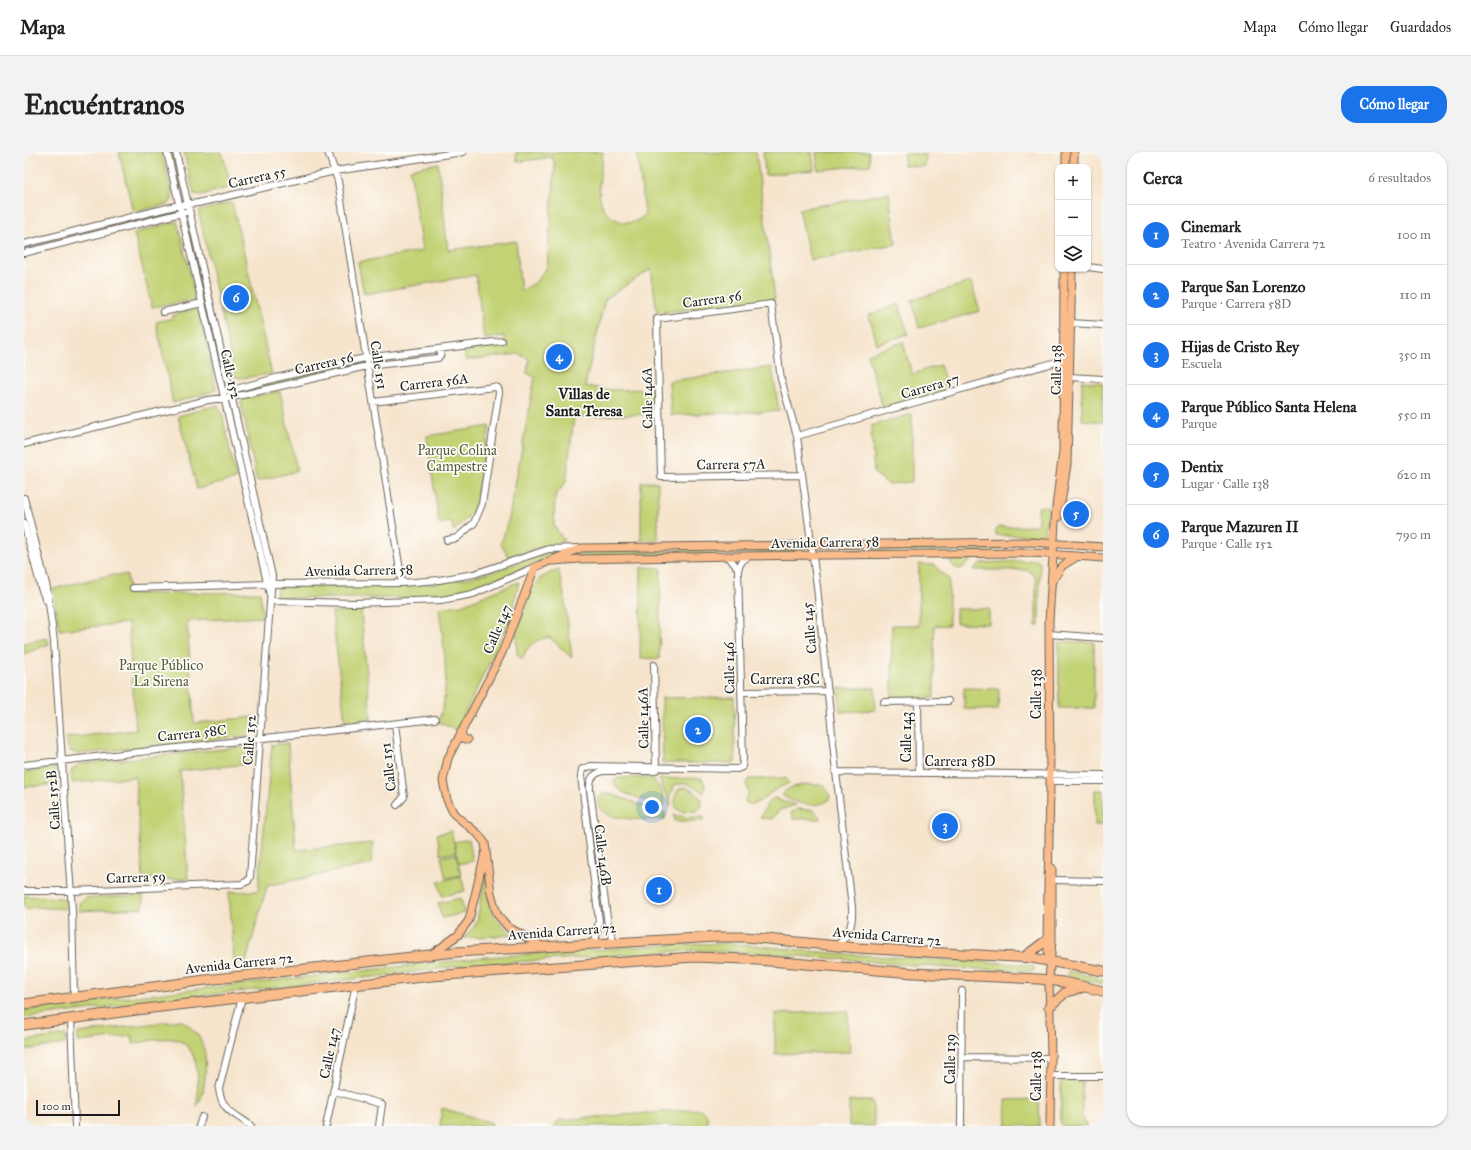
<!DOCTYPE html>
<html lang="es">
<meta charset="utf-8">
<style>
:root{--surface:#fff;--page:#f2f2f2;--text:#222;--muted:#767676;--line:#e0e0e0;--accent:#1a73e8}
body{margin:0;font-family:"IM FELL Great Primer",serif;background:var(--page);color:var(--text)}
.controls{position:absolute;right:12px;top:12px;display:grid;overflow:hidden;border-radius:8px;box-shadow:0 1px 3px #0004}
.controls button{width:36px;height:36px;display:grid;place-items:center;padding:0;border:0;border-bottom:1px solid var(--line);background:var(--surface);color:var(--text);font:20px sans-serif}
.scale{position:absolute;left:12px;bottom:10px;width:84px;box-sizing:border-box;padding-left:4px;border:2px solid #1c1c1c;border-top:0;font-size:11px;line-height:14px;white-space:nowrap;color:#1c1c1c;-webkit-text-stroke:3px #fdfcf7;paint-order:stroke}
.you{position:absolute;left:628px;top:655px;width:14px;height:14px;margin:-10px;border:3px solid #fff;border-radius:50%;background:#1a73e8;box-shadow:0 0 0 6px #1a73e833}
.badge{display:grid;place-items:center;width:26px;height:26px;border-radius:50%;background:var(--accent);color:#fff;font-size:13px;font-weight:700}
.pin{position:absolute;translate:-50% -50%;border:2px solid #fff;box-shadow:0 1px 4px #0006}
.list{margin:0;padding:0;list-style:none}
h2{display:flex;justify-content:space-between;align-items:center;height:52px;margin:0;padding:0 16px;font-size:17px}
h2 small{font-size:13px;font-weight:400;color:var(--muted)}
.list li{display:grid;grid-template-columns:26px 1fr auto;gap:12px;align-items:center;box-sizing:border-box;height:60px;padding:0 16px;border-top:1px solid var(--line)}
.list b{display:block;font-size:15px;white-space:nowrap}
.list p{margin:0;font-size:13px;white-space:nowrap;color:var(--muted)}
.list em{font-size:13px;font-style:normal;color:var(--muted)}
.icon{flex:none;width:22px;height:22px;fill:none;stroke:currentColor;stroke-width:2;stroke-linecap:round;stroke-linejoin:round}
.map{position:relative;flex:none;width:1079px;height:974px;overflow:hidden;border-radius:16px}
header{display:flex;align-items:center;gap:24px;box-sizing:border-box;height:56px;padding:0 20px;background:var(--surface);border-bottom:1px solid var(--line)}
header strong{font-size:19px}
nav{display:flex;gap:22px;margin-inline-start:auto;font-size:14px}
.intro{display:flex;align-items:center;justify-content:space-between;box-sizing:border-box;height:96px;padding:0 24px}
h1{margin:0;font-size:28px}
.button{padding:10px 18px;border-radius:16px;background:var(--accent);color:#fff;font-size:14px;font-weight:700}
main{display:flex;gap:24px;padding:0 24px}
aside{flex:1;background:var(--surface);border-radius:16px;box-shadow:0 1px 3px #0004}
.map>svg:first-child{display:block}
.green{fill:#c3d274;stroke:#707748}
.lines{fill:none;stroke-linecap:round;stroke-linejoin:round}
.minor-casing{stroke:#68625a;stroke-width:8}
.major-casing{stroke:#68625a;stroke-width:9}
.highway-casing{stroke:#68625a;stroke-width:11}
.minor{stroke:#fff;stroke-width:6}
.major{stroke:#fabc8b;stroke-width:7}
.highway{stroke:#fabc8b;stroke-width:9}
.labels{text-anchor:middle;stroke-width:3.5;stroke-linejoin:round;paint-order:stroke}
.street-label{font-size:14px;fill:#1c1c1c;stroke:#fdfcf7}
.park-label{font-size:14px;fill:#565c3b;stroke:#fdfcf7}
.neighbourhood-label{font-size:15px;font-weight:bold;fill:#1c1c1c;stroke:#fdfcf7}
</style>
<header>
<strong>Mapa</strong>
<nav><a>Mapa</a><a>Cómo llegar</a><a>Guardados</a></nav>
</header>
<div class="intro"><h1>Encuéntranos</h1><a class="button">Cómo llegar</a></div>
<main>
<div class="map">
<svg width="1079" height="974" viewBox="0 0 1079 974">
<rect width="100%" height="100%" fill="#fdfcf7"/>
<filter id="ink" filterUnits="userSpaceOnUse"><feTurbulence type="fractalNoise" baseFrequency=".025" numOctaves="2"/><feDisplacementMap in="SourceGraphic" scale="8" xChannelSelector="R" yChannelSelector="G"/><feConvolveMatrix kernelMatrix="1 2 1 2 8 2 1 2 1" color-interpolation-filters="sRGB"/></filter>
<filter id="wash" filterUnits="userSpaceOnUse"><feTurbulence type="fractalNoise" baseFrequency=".012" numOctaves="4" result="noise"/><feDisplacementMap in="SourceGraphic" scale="16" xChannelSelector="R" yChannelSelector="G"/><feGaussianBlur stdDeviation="0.9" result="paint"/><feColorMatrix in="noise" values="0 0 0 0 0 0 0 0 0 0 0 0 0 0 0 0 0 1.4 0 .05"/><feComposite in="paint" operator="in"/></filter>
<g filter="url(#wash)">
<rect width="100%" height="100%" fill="#f6e4cc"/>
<path class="green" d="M95 0H137L148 40V47L145 52 109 60Z
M146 0H149L158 37 155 38Z
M160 0H198L207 35 177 43 170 42Z
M492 0H579C577 25 566 57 595 69 606 73 612 70 621 63L613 0H732L751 147 633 161 627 117 581 147 561 234 585 238 629 237V262L550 265 542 330 531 344 530 373 540 389 515 395 485 406 476 391 478 389 485 366 511 225 503 221 505 207 495 202 442 208 440 199 481 193 480 184 460 187 452 123 340 142 334 110 398 99 386 17 414 11 424 98 492 89 497 139 511 131 523 115 531 13 528 5 493 10Z
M739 0H788L790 18 741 23Z
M792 0H845L846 13 794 18Z
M880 1 902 3 901 15 879 13Z
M865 41 872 92 786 108 775 57Z
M208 50 248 222 217 226 211 225 175 61V59Z
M153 69 172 146 171 148 128 155 110 81Z
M167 74 201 223 199 224 164 75Z
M947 130 956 159 895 176 888 148Z
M875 152 884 182 853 192 845 163Z
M172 157 175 158 192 237 187 240 149 251 132 170 149 166V163Z
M879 190 888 222 916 213 924 238 859 256 843 202Z
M335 210 336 213 220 241 219 237Z
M748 215 755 259 647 263 645 229Z
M1058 229 1079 231V270L1058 268Z
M256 239 273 319 233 329 217 250 220 247Z
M194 253 198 261 212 327 173 337 154 264Z
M888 262V330L864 332 850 321 847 274Z
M209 263 245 421 242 420 207 264Z
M466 274 449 360 430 379 427 369 415 372 403 284Z
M617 330H634V388H617Z
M1023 354 1025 358 1019 384 972 383V377L974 375 1010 374 1014 370V355Z
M991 394 962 399H807V398Z
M771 396V400L561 404 541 406 562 400Z
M539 398 455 436 429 443 375 446H252L253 435 404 432C431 429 457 424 482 415 502 408 519 400 539 398Z
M925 408H948L937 417 930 415Z
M1012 408 1016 411 1015 474H1012V427L1008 421 1002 418H949L957 411Z
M895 412 911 413 917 421 925 426V473L910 474V546H868V473H895Z
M617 415 637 416 635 507 616 506Z
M534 417 540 442 548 506 525 485C510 488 504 493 498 507L493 503 492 481 509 436 515 427Z
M86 423H103L106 442 236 440 239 465 163 469 170 571 230 565 229 578 223 584 54 602 46 599 41 586 112 578 104 471 35 478 29 437Z
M495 430 486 467 433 578 414 570C428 536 419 491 415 456L437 453Z
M932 457H965V472L932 471Z
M337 459 347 567 321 569 308 460Z
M23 486 25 492 0 502V491Z
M1035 490H1070V556H1035Z
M815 536H851V558L816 560Z
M940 536 975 537 974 558 940 557Z
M710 545 711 611H639L638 546Z
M264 591 272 698 349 691 347 712 243 734 222 810H210L205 740 234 739 248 593Z
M219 595 225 598V612L156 619 164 727H126L119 726 111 625 48 631 47 619 55 612Z
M31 616 33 632 0 635V620Z
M624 625C634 628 641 645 640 655L600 641 590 632 591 628 595 626Z
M678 626 681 633 680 641 663 631 650 633 646 644 647 655 635 627Z
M762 626 765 631C761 634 755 635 751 638 743 643 731 656 722 651L721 648 725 640 722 631 725 627Z
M785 632 800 633 806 643 805 648C794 657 770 652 758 643 761 635 777 633 785 632Z
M661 635 671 640 678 647 677 655 673 659 658 660 653 657C649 648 650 637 661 635Z
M1071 638H1079V673H1071Z
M583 641 641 661V667C625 667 569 672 574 646L579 642Z
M750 646 772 653 755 658 748 667 736 666 745 649Z
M773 657 789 658 798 667H769L767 661Z
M650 663 661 665H679V669H651Z
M427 679 432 700 417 703 413 682Z
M445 687 449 709 435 712 430 690Z
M432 702 437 723 422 726 417 705Z
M462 717C463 750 463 764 491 783L439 786 450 775 453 769Z
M437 724 441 739 418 744 414 730Z
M119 743V756L55 759V751L62 746Z
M0 744 38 746 43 751V757L8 755 5 758 0 755Z
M437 746 440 761 418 766 414 751Z
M703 791 816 802 996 812 1010 814V819L927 816 753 802 671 798 435 814 376 822 138 848 0 866V859L49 851 462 805 640 793Z
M1044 819 1079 827V832L1043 824Z
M824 859 826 900 751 902V862Z
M157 868C180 884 183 897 181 924 180 935 179 945 173 954 174 933 178 892 149 887 139 885 119 890 109 892L108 884 54 890V881Z
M42 883 41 892 0 898V889Z
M1037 929H1058V965L1063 974H1037Z
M1015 947 1016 974H983L982 948Z
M825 949H848L851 974H825Z
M418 956 468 971V974H416Z
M676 957 683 963 684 974H529L535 968Z"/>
</g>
<g filter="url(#ink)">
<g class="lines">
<defs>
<path id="minor" d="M143 0 246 443
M304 0 314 29 378 431
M0 92 155 53 174 51 311 19 439 0
M0 101 161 60
M1064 115 1079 117
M139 160 178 151
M1046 171 1079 173
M1045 225 1079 227
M204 239 252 226 341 206 478 189
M349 250 470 235 474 236 475 240 458 352 450 371 433 386 423 388
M773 284 1043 207
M0 292 184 248 214 244 343 214 414 206 417 202 416 198
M778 323 637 325 633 167 747 152 757 227 773 284 793 435 812 620 828 755C829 772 826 783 812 794
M0 346 23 436 30 490 48 758 50 845
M0 371 17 436 22 448
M704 404 714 417
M109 436 242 432 378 431 415 428 450 422 525 397 555 396
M247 449 330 451 417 448 449 442 511 415
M1025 482 1079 486
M630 513 632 618
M717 540 804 539
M860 550 924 549
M894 550 895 621
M371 572 380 645 373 653
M0 613 411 567
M812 620 1079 623
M1026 629H1079
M1028 728 1079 729
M0 739H47L217 732 224 729 226 725 248 424 152 0
M590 790 584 773 566 638C565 627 569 622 579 619H630
M571 791 575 769 557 624 558 617 567 614 713 617 718 615 719 607 714 417 718 409 725 404
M218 845 195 937C198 960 211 961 227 974
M47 866 51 974
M938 905 1023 906
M1027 924H1079
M310 939 358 952 355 974
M175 974 178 965
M302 974 332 832
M937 974 938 839"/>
<path id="major" d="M1042 15V0
M1050 15V0
M1035 365 1043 312 1048 117
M529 409 556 407 713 404 1009 401 1079 406
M1029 428 1038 414 1054 404
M437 580 439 586 443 588
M519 795 484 775 473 762 467 741 461 691 454 682 430 662 423 648 419 629 424 606 478 501 511 415 557 396 1006 390 1079 395
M408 802 434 783 445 768 461 701
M1025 809 1023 788 1026 636 1025 469 1032 355 1039 299 1040 117
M1026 974 1027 902 1025 829 1028 788V716"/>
<path id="highway" d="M1000 805 1023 788
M0 852 182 828 432 800 692 785H722L834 796 1008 806 1079 819
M1025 855 1042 840 1057 836
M0 873 128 856 408 824 670 805 720 807 889 821 1015 827 1039 830 1079 839"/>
</defs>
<use href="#minor" class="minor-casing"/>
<use href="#major" class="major-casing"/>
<use href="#highway" class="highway-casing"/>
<use href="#minor" class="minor"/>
<use href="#major" class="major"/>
<use href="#highway" class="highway"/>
</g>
</g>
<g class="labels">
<g class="street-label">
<text transform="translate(233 25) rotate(-13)" y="5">Carrera 55</text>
<text transform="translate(688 147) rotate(-8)" y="5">Carrera 56</text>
<text transform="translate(300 211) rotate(-13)" y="5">Carrera 56</text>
<text transform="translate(355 213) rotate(81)" y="5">Calle 151</text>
<text transform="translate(1032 218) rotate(-89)" y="5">Calle 138</text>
<text transform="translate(207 222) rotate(77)" y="5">Calle 152</text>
<text transform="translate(410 230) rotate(-7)" y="5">Carrera 56A</text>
<text transform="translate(906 234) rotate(-16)" y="5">Carrera 57</text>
<text transform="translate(623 246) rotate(-91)" y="5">Calle 146A</text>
<text transform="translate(707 312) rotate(-1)" y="5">Carrera 57A</text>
<text transform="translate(801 390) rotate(-1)" y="5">Avenida Carrera 58</text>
<text transform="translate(335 418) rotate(-1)" y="5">Avenida Carrera 58</text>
<text transform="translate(785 476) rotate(-96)" y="5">Calle 145</text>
<text transform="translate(473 477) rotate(-67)" y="5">Calle 147</text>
<text transform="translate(705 516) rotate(-91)" y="5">Calle 146</text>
<text x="761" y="532">Carrera 58C</text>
<text transform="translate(1012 542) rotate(-90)" y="5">Calle 138</text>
<text transform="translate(619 566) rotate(-91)" y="5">Calle 146A</text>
<text transform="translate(168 581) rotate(-6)" y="5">Carrera 58C</text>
<text transform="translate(882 585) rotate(-90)" y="5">Calle 143</text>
<text transform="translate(225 588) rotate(-86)" y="5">Calle 152</text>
<text x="936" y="614">Carrera 58D</text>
<text transform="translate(364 615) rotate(-97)" y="5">Calle 151</text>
<text transform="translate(29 648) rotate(-94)" y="5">Calle 152B</text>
<text transform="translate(579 703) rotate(83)" y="5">Calle 146B</text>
<text transform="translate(112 725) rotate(-2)" y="5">Carrera 59</text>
<text transform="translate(538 779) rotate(-4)" y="5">Avenida Carrera 72</text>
<text transform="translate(863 784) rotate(5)" y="5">Avenida Carrera 72</text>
<text transform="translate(215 811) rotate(-6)" y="5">Avenida Carrera 72</text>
<text transform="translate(305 901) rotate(-78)" y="5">Calle 147</text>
<text transform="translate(926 907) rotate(-90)" y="5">Calle 139</text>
<text transform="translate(1012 924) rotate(-90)" y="5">Calle 138</text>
</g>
<g class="park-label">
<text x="433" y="303">Parque Colina<tspan x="433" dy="16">Campestre</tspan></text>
<text x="137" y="518">Parque Público<tspan x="137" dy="16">La Sirena</tspan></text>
</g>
<g class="neighbourhood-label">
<text x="560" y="247">Villas de<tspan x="560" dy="17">Santa Teresa</tspan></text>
</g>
</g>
</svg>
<div class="controls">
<button>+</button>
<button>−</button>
<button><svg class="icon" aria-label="layers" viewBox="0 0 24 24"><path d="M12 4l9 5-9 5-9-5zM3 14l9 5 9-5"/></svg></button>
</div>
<div class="scale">100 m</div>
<div class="you"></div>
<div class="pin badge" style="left:635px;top:738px">1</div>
<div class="pin badge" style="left:674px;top:578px">2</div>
<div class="pin badge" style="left:921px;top:674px">3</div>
<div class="pin badge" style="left:535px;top:205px">4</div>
<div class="pin badge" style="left:1052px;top:362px">5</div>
<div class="pin badge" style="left:212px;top:146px">6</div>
</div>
<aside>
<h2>Cerca<small>6 resultados</small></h2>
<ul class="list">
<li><span class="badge">1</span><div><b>Cinemark</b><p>Teatro · Avenida Carrera 72</p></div><em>100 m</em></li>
<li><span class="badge">2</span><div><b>Parque San Lorenzo</b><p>Parque · Carrera 58D</p></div><em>110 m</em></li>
<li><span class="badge">3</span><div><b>Hijas de Cristo Rey</b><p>Escuela</p></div><em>350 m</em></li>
<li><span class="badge">4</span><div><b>Parque Público Santa Helena</b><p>Parque</p></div><em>550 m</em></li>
<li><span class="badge">5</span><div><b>Dentix</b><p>Lugar · Calle 138</p></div><em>620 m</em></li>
<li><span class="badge">6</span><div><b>Parque Mazuren II</b><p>Parque · Calle 152</p></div><em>790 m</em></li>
</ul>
</aside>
</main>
